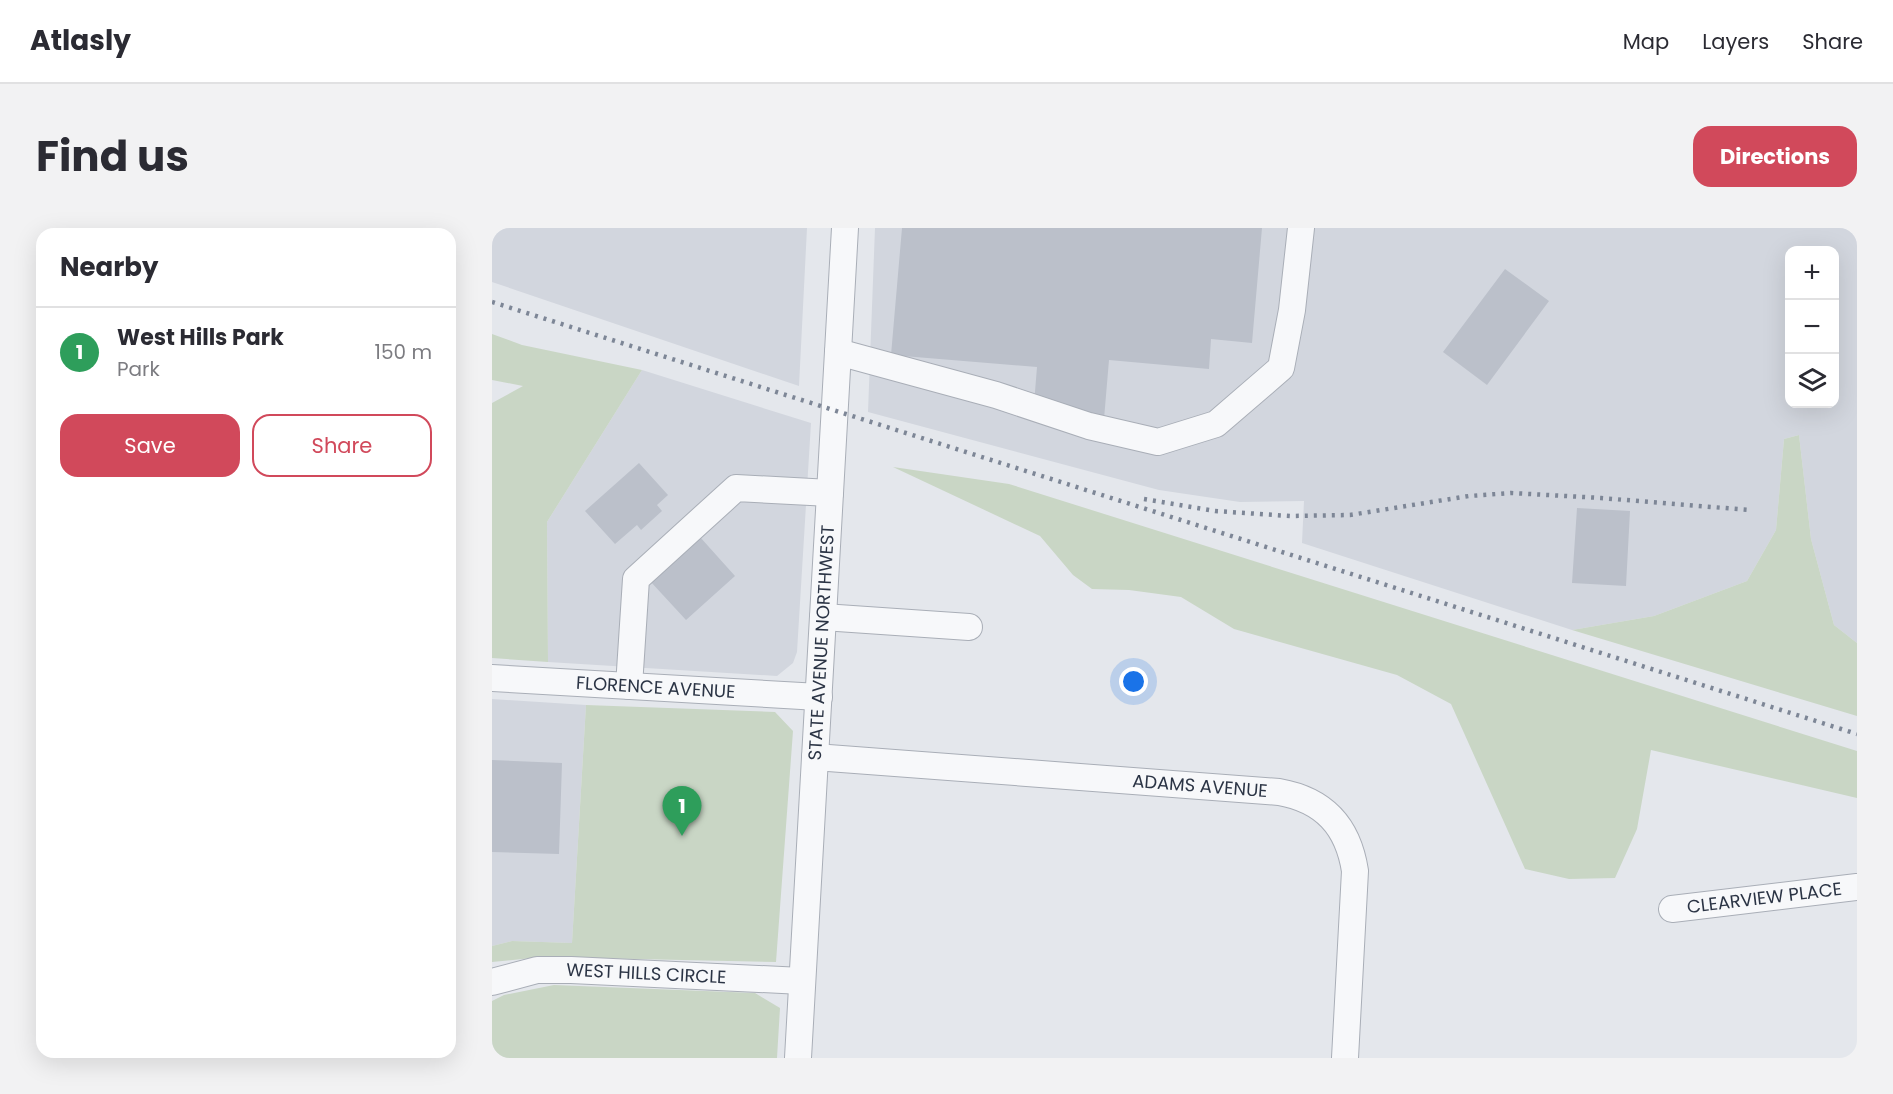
<!DOCTYPE html>
<meta charset="utf-8">
<style>
:root{--surface:#fff;--page:#f2f2f3;--text:#2b2b33;--muted:#7c7c81;--line:#e1e1e2;--accent:#d1495b}
body{margin:0;font-family:Poppins,sans-serif;background:var(--page);color:var(--text)}
.controls{position:absolute;right:18px;top:18px;display:grid;overflow:hidden;border-radius:12px;box-shadow:0 6px 24px #0002}
.controls button{width:54px;height:54px;display:grid;place-items:center;padding:0;border:0;border-bottom:2px solid var(--line);background:var(--surface);color:var(--text);font:30px sans-serif}
.you{position:absolute;left:642px;top:454px;width:21px;height:21px;margin:-15px;border:4px solid #fff;border-radius:50%;background:#1a73e8;box-shadow:0 0 0 9px #1a73e833}
.badge{display:grid;place-items:center;width:39px;height:39px;border-radius:50%;background:var(--accent);color:#fff;font-size:20px;font-weight:700}
.pin{position:absolute;translate:-50% -50px;filter:drop-shadow(0 2px 3px #0008)}
.pin::after{content:'';position:absolute;top:32px;width:21px;height:18px;background:inherit;clip-path:polygon(0 0,100% 0,50% 100%)}
.list{margin:0;padding:0;list-style:none}
h2{display:flex;justify-content:space-between;align-items:center;height:78px;margin:0;padding:0 24px;font-size:26px}
h2 small{font-size:20px;font-weight:400;color:var(--muted)}
.list li{display:grid;grid-template-columns:39px 1fr auto;gap:18px;align-items:center;box-sizing:border-box;height:90px;padding:0 24px;border-top:2px solid var(--line)}
.list b{display:block;font-size:22px;white-space:nowrap}
.list p{margin:0;font-size:20px;white-space:nowrap;color:var(--muted)}
.list em{font-size:20px;font-style:normal;color:var(--muted)}
.actions{display:flex;gap:12px;padding:18px 24px}
.actions a{flex:1;padding:14px 0;border:2px solid var(--accent);border-radius:18px;text-align:center;font-size:21px;color:var(--accent)}
.actions .main{background:var(--accent);color:#fff}
.icon{flex:none;width:33px;height:33px;fill:none;stroke:currentColor;stroke-width:2;stroke-linecap:round;stroke-linejoin:round}
.map{position:relative;flex:none;width:1365px;height:830px;overflow:hidden;border-radius:18px}
header{display:flex;align-items:center;gap:36px;box-sizing:border-box;height:84px;padding:0 30px;background:var(--surface);border-bottom:2px solid var(--line)}
header strong{font-size:28px}
nav{display:flex;gap:33px;margin-inline-start:auto;font-size:21px}
.intro{display:flex;align-items:center;justify-content:space-between;box-sizing:border-box;height:144px;padding:0 36px}
h1{margin:0;font-size:42px}
.button{padding:15px 27px;border-radius:18px;background:var(--accent);color:#fff;font-size:21px;font-weight:700}
main{display:flex;gap:36px;padding:0 36px}
aside{flex:1;background:var(--surface);border-radius:18px;box-shadow:0 6px 24px #0002}
.map>svg:first-child{display:block}
.built{fill:#d2d6de;fill-rule:evenodd}
.green{fill:#c9d6c5}
.building{fill:#bbc0ca}
.lines{fill:none;stroke-linecap:round;stroke-linejoin:round}
.minor-casing{stroke:#a9aeb7;stroke-width:28}
.minor{stroke:#f7f8fa;stroke-width:26}
.rail{stroke:#7d8696;stroke-width:4.5;stroke-dasharray:3 6;stroke-linecap:butt}
.labels{text-anchor:middle;stroke-width:6;stroke-linejoin:round;paint-order:stroke}
.street-label{font-size:18px;fill:#2b3445;stroke:#f4f6f9}
</style>
<header>
<strong>Atlasly</strong>
<nav><a>Map</a><a>Layers</a><a>Share</a></nav>
</header>
<div class="intro"><h1>Find us</h1><a class="button">Directions</a></div>
<main>
<aside>
<h2>Nearby<small></small></h2>
<ul class="list">
<li><span class="badge" style="background:#2e9e5b">1</span><div><b>West Hills Park</b><p>Park</p></div><em>150 m</em></li>
</ul>
<div class="actions"><a class="main">Save</a><a>Share</a></div>
</aside>
<div class="map">
<svg width="1365" height="830" viewBox="0 0 1365 830">
<rect width="100%" height="100%" fill="#e4e7ec"/>
<path class="built" d="M0 0H315L307 158 0 54Z
M383 0H1365V415L1342 397 1319 311 1307 207 1292 211 1284 302 1255 353 1162 388 1080 402 810 315 812 273 748 274 667 262 376 184ZM1298 22H1342V176H1298Z
M150 142 319 195 305 424 301 435 285 448 56 434 55 294Z
M0 471 94 477 80 715 20 713 0 718Z"/>
<path class="green" d="M0 106 30 117 150 142 55 294 56 434 0 430V175L31 158 0 152Z
M1307 207 1319 311 1342 397 1365 415V488L1080 402 1162 388 1255 353 1284 302 1292 211Z
M401 239 517 256 1365 523V570L1159 522 1145 601 1123 650 1077 651 1033 641 959 476 905 447 742 401 689 369 637 362 600 361 581 347 548 308Z
M94 477 283 484 301 503 284 734 50 729 0 734V718L20 713 80 715Z
M62 757 263 765 288 780 285 830H0V773L12 767Z"/>
<path class="building" d="M410 0H770L760 115 719 111 717 141 617 132 612 191 542 176 545 139 399 127Z
M1013 41 1057 73 995 157 951 124Z
M147 235 176 267 165 277 170 283 149 302 145 297 123 316 93 283Z
M1085 280 1138 283 1134 358 1080 355Z
M208 309 243 348 194 392 158 353Z
M0 532 70 535 67 626 0 624Z"/>
<g class="lines">
<defs>
<g id="minor">
<path d="M346 124 504 167 597 198 666 214 724 196 789 140 800 82 809 0"/>
<path d="M331 389 477 399"/>
<path id="s1" d="M0 450 327 469"/>
<path d="M137 458 144 351 244 260 338 265"/>
<path id="s2" d="M323 529 787 564C832 572 856 598 863 643L853 830"/>
<path id="s3" d="M1180 681 1365 659"/>
<path id="s4" d="M0 754 45 742H79L310 753"/>
<path id="s5" d="M306 830 353 0"/>
</g>
</defs>
<use href="#minor" class="minor-casing"/>
<use href="#minor" class="minor"/>
<path class="rail" d="M0 74 1365 506
M652 271 723 283 798 288 858 287 977 268 1019 265 1109 270 1257 282"/>
</g>
<g class="labels">
<g class="street-label">
<text dy="6" stroke="none"><textPath href="#s5" startOffset="416">STATE AVENUE NORTHWEST</textPath></text>
<text dy="6" stroke="none"><textPath href="#s1" startOffset="164">FLORENCE AVENUE</textPath></text>
<text dy="6" stroke="none"><textPath href="#s2" startOffset="386">ADAMS AVENUE</textPath></text>
<text dy="6" stroke="none"><textPath href="#s3" startOffset="93">CLEARVIEW PLACE</textPath></text>
<text dy="6" stroke="none"><textPath href="#s4" startOffset="156">WEST HILLS CIRCLE</textPath></text>
</g>
</g>
</svg>
<div class="controls">
<button>+</button>
<button>−</button>
<button><svg class="icon" aria-label="layers" viewBox="0 0 24 24"><path d="M12 4l9 5-9 5-9-5zM3 14l9 5 9-5"/></svg></button>
</div>
<div class="you"></div>
<div class="pin badge" style="left:190px;top:608px;background:#2e9e5b">1</div>
</div>
</main>
